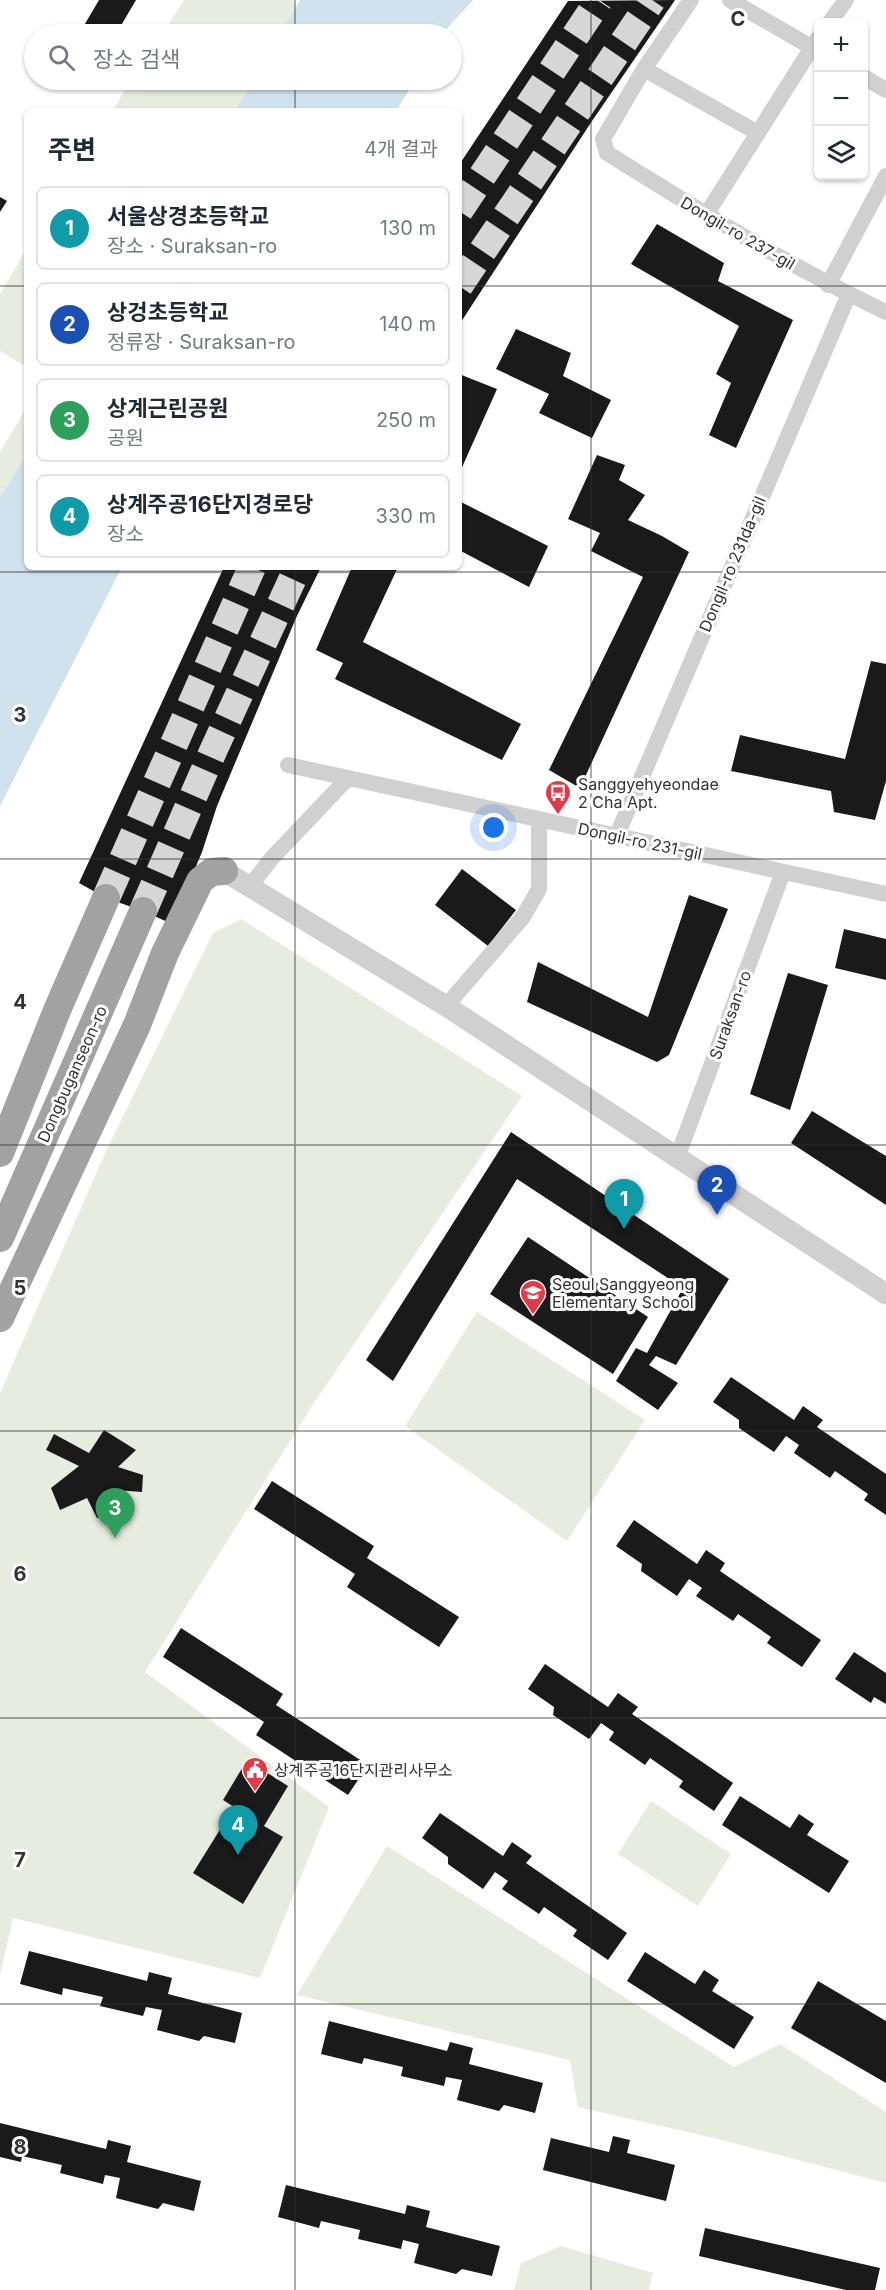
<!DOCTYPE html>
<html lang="ko">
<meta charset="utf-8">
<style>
:root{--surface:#fff;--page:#f2f2f3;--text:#1f2937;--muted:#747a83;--line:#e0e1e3;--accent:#2563eb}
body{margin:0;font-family:Inter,"Noto Sans KR",sans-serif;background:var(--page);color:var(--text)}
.controls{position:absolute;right:18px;top:18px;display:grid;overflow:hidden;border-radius:9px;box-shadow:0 2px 4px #0004}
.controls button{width:54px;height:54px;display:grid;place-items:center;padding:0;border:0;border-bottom:2px solid var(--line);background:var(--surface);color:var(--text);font:30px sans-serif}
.you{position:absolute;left:494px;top:828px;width:21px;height:21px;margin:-15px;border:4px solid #fff;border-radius:50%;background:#1a73e8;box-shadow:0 0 0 9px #1a73e833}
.badge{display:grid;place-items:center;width:39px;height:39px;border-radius:50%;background:var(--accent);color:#fff;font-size:20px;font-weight:700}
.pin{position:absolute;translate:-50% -50px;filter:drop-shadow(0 2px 3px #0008)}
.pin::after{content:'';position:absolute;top:32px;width:21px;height:18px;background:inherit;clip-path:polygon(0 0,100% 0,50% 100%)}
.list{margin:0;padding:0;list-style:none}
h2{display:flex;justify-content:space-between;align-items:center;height:78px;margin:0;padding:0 24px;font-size:26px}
h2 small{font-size:20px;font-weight:400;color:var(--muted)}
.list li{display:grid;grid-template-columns:39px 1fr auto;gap:18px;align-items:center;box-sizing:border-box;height:84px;margin:0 12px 12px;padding:0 12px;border:2px solid var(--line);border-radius:9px}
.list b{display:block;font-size:22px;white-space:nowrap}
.list p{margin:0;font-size:20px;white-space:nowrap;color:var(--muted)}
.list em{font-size:20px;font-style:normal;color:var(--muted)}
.icon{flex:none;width:33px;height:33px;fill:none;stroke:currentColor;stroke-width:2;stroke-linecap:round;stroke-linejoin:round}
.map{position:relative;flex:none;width:886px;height:2290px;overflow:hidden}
.search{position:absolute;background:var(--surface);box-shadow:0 2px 4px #0004;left:24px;top:24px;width:438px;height:66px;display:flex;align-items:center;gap:15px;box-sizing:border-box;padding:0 21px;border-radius:33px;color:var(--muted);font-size:22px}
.panel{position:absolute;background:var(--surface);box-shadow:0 2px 4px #0004;left:24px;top:108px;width:438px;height:462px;border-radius:9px}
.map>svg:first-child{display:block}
.green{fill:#e6ecdf}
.water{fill:#cfe2ee}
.building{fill:#1a1a1a}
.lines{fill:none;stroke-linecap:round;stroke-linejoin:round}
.trunk-tunnel{stroke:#d6d6d6;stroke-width:28;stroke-dasharray:28 14;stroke-linecap:butt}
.minor{stroke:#d0d0d0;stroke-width:16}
.tertiary{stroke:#d0d0d0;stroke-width:21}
.trunk{stroke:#a2a2a2;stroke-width:28}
.grid{fill:none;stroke:#333;stroke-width:1.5;stroke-opacity:0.55}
.labels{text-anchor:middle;stroke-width:6;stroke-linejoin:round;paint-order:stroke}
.street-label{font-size:16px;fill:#333;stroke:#fff}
.poi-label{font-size:16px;fill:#333;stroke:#fff;text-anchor:start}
.grid-label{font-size:20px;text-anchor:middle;font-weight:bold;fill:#333;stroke:#fff;stroke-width:6;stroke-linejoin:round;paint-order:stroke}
</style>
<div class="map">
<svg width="886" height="2290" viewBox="0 0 886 2290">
<rect width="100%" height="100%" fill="#fff"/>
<path class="green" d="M184 0H293C299 12 288 24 281 34H162Z
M132 80H254L235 111H112Z
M27 248V363L25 366 0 351V294Z
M27 407V454L0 497V452Z
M241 919 522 1096 314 1403 145 1672 329 1807 260 1978 13 1918 0 1976V1393L106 1151 213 933Z
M477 1312 645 1420 567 1541 405 1426Z
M651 1801 731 1854 698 1906 618 1854Z
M387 1846 734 2067 780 2044 886 2112V2183L718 2139 578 2107 570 2060 297 1995Z
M561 2246 653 2273 649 2290H514L521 2263Z"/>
<path class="water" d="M300 0H473L442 34H281Z
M254 80H415L396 111H235Z
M27 454V567H122L0 806V497Z"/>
<path class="building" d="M99 0H136L116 34H79Z
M675 0 592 121 459 325V165L568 1Z
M0 197 7 201 0 212Z
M657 224 724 263 718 281 793 320 736 448 709 435 731 383 716 374 739 326 631 264Z
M516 329 571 353 563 376 611 400 592 438 539 413 549 394 496 369Z
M459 374 497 389 459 474Z
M597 455 625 465 619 480 645 495 628 520 662 536 689 552 580 788 549 770 643 577 591 551 600 533 568 519Z
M459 501 548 546 529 587 459 550Z
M224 567H321L296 618 217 806 202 852 172 924 143 911 106 898 79 883Z
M352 567H398L363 642 521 724 502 760 335 679 343 663 316 650Z
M871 661 886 664V781L875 820 834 812 831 791 731 771 740 735 845 759Z
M462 869 516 910 488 946 435 905Z
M689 895 728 909 669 1055 657 1062 527 1002 538 962 648 1017Z
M844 929 886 939V980L835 968Z
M788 973 828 985 790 1110 750 1094Z
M812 1111 886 1156V1205L791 1143Z
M511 1132 729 1279 676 1365 656 1356 649 1365 678 1383 658 1410 616 1381 636 1348 647 1353 683 1288 517 1179 393 1381 366 1360Z
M528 1237 648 1317 613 1374 490 1294Z
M731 1377 794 1420 803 1406 823 1420 817 1427 886 1474V1515L864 1500 868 1494 835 1471 830 1478 794 1453 799 1445 786 1436 774 1452 739 1428V1420L713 1402Z
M104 1430 136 1450 118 1467 143 1475 142 1492 115 1490 121 1513 97 1518 87 1498 60 1510 51 1488 79 1466 46 1450 54 1434 89 1453Z
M272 1481 374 1546 367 1558 459 1617 439 1647 347 1587 355 1574 254 1509Z
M634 1520 697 1564 706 1550 725 1563 720 1571 821 1640 802 1667 767 1643 771 1637 738 1614 733 1621 696 1596 702 1588 689 1579 677 1596 641 1571 642 1564 616 1546Z
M181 1628 283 1694 276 1705 368 1765 348 1795 256 1735 264 1722 163 1657Z
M854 1652 886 1673V1704L874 1697 871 1703 835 1679Z
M545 1664 608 1707 618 1693 638 1707 632 1714 733 1783 714 1811 679 1787 683 1781 650 1758 645 1765 609 1740 614 1732 601 1723 589 1739 553 1715 554 1707 528 1689Z
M247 1760 288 1786 264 1826 283 1837 243 1904 193 1873 234 1807 223 1800Z
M740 1796 790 1828 799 1814 814 1824 807 1835 849 1861 829 1893 722 1825Z
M440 1813 503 1856 512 1842 532 1856 526 1863 627 1933 608 1960 573 1936 577 1930 544 1907 539 1914 502 1889 508 1881 495 1872 483 1889 448 1864V1857L422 1838Z
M29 1951 147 1981 149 1972 172 1978 168 1994 242 2013 235 2043 204 2036 199 2041 157 2030 162 2010 146 2007 143 2016 100 2006 103 1997 63 1988 62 1995 20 1984Z
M645 1952 695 1984 704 1970 719 1980 712 1991 754 2017 734 2049 627 1981Z
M818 1981 886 2021V2083L791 2028Z
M329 2021 447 2051 450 2042 473 2048 469 2064 543 2083 535 2113 504 2105 499 2111 457 2100 462 2080 446 2077 444 2086 401 2076 403 2067 364 2058 362 2064 321 2054Z
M0 2123 106 2149 108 2140 131 2146 127 2162 201 2181 194 2211 163 2203 158 2209 116 2198 120 2178 105 2175 103 2184 60 2173 62 2165 22 2156 21 2162 0 2157Z
M613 2136 630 2140 627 2153 675 2165 666 2201 543 2170 551 2138 609 2152Z
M286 2185 405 2214 407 2205 430 2211 426 2227 500 2246 492 2276 462 2269 456 2274 414 2263 419 2244 403 2240 401 2249 358 2239 360 2230 321 2221 319 2228 278 2217Z
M705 2228 880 2268 875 2290H846L699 2256Z"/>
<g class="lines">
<path class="trunk-tunnel" d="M459 211 599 0
M459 286 652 0
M106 898 252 567
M143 911 214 749 298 567"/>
<path class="minor" d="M691 0 644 69 603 139 607 153C698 210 789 266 886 312
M730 0 818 51
M830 22 846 0
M644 69 758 133
M864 77 886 90
M706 215 818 38
M828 285 886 176
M288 765 886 894
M617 835 849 294
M250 886 272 858 348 778
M446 1006 523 917 539 889V819
M677 1158 783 872"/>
<path class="tertiary" d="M224 871 446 1006 886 1294"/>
<path class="trunk" d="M0 1153 58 1008 106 898
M0 1238 143 911
M0 1318 137 1025 165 953 200 881 211 872 224 871"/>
</g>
<path class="grid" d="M295 0V34M591 0V2290M295 80V111M0 286H27M459 286H886M295 567V2290M0 572H886M0 859H886M0 1145H886M0 1431H886M0 1718H886M0 2004H886"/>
<defs>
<symbol id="bus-pin" viewBox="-11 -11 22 30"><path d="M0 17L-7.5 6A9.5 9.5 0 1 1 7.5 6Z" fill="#e63946" stroke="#fff"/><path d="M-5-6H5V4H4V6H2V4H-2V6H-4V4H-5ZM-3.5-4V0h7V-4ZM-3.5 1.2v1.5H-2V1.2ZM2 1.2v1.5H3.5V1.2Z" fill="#fff"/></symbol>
<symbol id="school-pin" viewBox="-11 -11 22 30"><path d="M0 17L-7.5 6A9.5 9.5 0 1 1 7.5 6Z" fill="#e63946" stroke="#fff"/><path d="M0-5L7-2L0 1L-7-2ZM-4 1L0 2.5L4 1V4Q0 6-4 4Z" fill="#fff"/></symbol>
<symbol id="civic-pin" viewBox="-11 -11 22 30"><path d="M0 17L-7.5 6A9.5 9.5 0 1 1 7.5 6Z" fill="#e63946" stroke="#fff"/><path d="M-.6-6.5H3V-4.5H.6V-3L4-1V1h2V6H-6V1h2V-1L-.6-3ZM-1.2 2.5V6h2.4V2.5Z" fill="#fff"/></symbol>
</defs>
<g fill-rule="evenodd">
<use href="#bus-pin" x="543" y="778" width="30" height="40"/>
<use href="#school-pin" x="518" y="1278" width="30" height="40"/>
<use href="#civic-pin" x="240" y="1755" width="30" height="40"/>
</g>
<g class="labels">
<g class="street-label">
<text transform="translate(738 233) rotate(30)" y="6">Dongil-ro 237-gil</text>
<text transform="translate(732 564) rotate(-67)" y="6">Dongil-ro 231da-gil</text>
<text transform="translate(640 841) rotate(12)" y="6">Dongil-ro 231-gil</text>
<text transform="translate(730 1015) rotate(-70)" y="6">Suraksan-ro</text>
<text transform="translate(72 1074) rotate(-66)" y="6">Dongbuganseon-ro</text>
</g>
<g class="poi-label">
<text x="578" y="790">Sanggyehyeondae<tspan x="578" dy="18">2 Cha Apt.</tspan></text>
<text x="552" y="1290">Seoul Sanggyeong<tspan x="552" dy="18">Elementary School</tspan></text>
<text x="274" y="1776">상계주공16단지관리사무소</text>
</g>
</g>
<g class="grid-label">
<text x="738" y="26">C</text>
<text x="20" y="722">3</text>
<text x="20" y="1009">4</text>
<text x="20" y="1295">5</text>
<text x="20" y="1581">6</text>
<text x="20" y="1867">7</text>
<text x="20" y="2154">8</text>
</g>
</svg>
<div class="controls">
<button>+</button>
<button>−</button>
<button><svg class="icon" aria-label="layers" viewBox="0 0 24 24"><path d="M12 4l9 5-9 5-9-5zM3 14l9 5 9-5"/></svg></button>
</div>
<div class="you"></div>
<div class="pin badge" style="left:624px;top:1229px;background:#0f9aa8">1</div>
<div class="pin badge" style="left:717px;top:1215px;background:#1a4fb4">2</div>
<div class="pin badge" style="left:115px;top:1538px;background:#2e9e5b">3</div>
<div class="pin badge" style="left:238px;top:1855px;background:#0f9aa8">4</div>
<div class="search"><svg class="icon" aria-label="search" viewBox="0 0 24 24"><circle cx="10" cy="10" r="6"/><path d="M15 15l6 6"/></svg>장소 검색</div>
<section class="panel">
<h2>주변<small>4개 결과</small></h2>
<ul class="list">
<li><span class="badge" style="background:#0f9aa8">1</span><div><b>서울상경초등학교</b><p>장소 · Suraksan-ro</p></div><em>130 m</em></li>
<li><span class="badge" style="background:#1a4fb4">2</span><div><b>상겅초등학교</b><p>정류장 · Suraksan-ro</p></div><em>140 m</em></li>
<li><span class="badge" style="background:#2e9e5b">3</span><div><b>상계근린공원</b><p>공원</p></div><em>250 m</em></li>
<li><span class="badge" style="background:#0f9aa8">4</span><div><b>상계주공16단지경로당</b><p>장소</p></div><em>330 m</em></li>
</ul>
</section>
</div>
